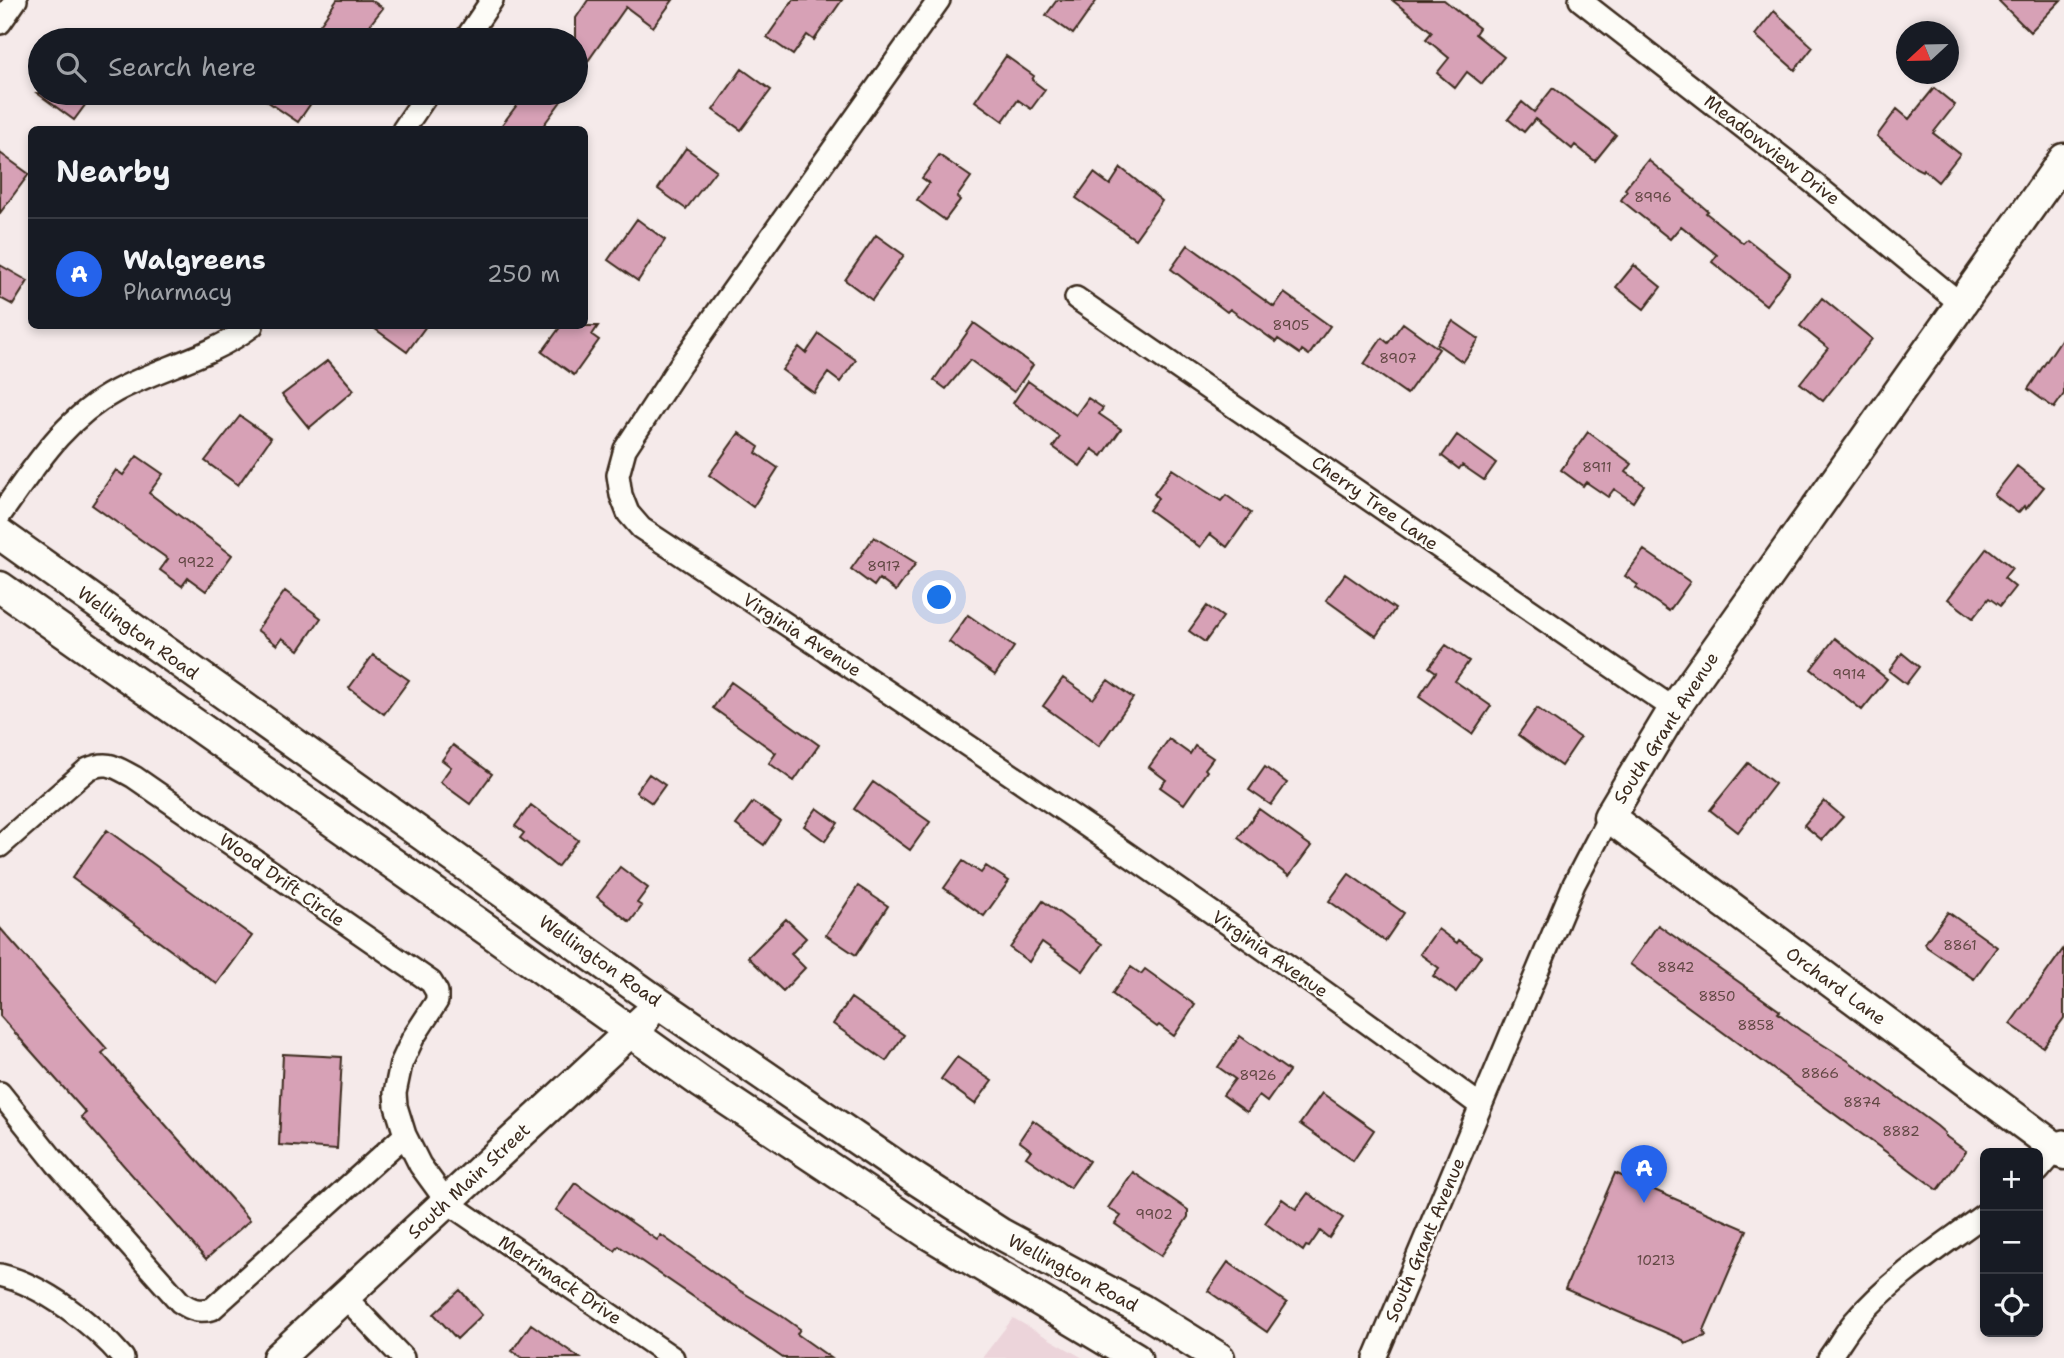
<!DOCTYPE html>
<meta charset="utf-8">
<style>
:root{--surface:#171b24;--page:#20242c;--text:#f1f3f6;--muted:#9ea1a6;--line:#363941;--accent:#2563eb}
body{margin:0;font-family:"Shantell Sans",sans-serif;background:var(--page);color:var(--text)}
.controls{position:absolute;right:21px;bottom:21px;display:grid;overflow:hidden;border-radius:10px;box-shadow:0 4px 10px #0003}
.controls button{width:63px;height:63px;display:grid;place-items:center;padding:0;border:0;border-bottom:2px solid var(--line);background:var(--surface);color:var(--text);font:35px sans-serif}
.compass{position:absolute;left:1896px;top:21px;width:63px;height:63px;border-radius:50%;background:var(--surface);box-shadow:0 4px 10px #0003;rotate:248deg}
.you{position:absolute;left:940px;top:598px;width:24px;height:24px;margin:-18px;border:5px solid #fff;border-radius:50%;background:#1a73e8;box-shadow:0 0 0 10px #1a73e833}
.badge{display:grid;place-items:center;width:46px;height:46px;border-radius:50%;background:var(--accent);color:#fff;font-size:23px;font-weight:700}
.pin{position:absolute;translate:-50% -58px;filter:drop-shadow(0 2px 4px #0008)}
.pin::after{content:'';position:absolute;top:37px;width:24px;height:21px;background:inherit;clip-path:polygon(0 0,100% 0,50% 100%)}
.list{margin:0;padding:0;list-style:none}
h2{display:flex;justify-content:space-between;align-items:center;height:91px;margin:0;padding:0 28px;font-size:30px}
h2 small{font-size:23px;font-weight:400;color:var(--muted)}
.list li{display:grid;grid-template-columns:46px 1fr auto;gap:21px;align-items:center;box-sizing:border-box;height:112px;padding:0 28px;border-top:2px solid var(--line)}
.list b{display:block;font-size:26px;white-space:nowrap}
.list p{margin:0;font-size:23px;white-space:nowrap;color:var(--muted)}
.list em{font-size:23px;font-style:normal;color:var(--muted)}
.icon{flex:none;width:38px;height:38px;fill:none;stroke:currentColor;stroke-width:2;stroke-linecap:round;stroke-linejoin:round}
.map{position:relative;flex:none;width:2064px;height:1358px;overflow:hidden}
.search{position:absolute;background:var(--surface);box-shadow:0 4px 10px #0003;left:28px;top:28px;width:560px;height:77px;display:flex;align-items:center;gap:18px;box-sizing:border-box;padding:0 24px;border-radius:38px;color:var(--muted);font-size:26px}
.panel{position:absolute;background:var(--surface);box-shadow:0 4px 10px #0003;left:28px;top:126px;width:560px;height:203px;border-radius:10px}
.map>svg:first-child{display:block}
.built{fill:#ecd4da}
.building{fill:#d7a1b6;stroke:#3b2a1e;stroke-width:2}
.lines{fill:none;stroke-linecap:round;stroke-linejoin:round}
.street-casing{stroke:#3b2a1e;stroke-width:26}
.secondary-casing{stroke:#3b2a1e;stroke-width:35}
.street{stroke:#fdfcf7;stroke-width:21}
.secondary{stroke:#fdfcf7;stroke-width:30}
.labels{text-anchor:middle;stroke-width:5;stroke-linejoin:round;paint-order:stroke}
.number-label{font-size:14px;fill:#624844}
.street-label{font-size:18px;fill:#3b2a1e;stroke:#fdfcf7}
</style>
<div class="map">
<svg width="2064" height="1358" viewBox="0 0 2064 1358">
<rect width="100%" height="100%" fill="#f5eaea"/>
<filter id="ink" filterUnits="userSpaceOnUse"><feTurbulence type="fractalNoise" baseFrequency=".0143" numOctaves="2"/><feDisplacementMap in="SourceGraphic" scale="14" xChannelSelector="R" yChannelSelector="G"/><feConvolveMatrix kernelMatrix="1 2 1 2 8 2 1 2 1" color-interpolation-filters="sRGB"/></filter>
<g filter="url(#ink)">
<path class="built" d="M1013 1318 1083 1358H982Z"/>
<path class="building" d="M337 0H371L383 8 358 40H324L314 33Z
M588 0H673L653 27 626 7 576 78V18Z
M793 0H842L814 40 807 35 793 55 767 37Z
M1057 0H1097L1073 34 1046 15Z
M1392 0H1444L1479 28 1475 34 1504 57 1482 84 1467 72 1455 88 1437 73 1449 58 1426 39 1432 32Z
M1998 0H2061L2030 32Z
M1774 11 1813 47 1795 70 1755 35Z
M1006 56 1034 76 1032 80 1045 90 1031 109 1018 100 1003 121 975 101Z
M742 69 771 90 741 130 713 110Z
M1553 88 1616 135 1595 161 1575 145 1572 149 1535 119 1524 132 1508 119 1522 102 1534 112Z
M1934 88 1955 105 1933 133 1960 154 1938 182 1923 169 1922 171 1916 168 1877 136 1897 109 1909 119Z
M37 93H94L74 120Z
M255 93H318L298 122Z
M526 93H567L540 130H498Z
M686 148 716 170 686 209 658 189Z
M0 153 29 174 0 213Z
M939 155 971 177 957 197 960 200 945 220 917 200 929 183 922 178Z
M1648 160 1686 191 1685 192 1708 211 1706 213 1743 243 1747 239 1790 273 1766 305 1712 262 1717 255 1681 226 1670 239 1621 200 1627 191 1625 189Z
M1121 168 1162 201 1135 239 1076 198 1094 173 1110 185Z
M637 219 665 240 638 281 608 260Z
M876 235 904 255 872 300 845 280Z
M1188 245 1274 307 1284 293 1330 326 1309 355 1302 350 1300 354 1278 339 1276 342 1230 309 1227 312 1171 269Z
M0 265 28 281 13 305 0 298Z
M1634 265 1661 287 1644 309 1616 287Z
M1822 298 1872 339 1823 401 1800 383 1828 348 1800 326Z
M1453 321 1479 339 1463 362 1437 344Z
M974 323 1033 365 1014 392 970 360 946 389 934 380Z
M1403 323 1439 349 1407 394 1364 364 1382 338 1388 343Z
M371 326H426L407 352Z
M561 326H598L592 335 599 340 574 375 542 352Z
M819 334 856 360 840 382 828 373 814 393 782 370 799 347 806 353Z
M2064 335V394L2054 408 2028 389Z
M328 360 354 390 309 428 282 395Z
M1028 381 1076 415 1088 398 1103 408 1099 414 1121 429 1102 456 1092 449 1080 466 1053 447 1060 437 1013 403Z
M240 416 271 438 238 485 205 461Z
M1588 432 1632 464 1626 472 1644 485 1633 502 1614 489 1608 497 1586 482 1583 486 1561 470Z
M739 433 759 447 756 453 778 468 753 507 709 475Z
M1457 435 1496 463 1484 480 1462 465 1459 469 1442 456Z
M137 456 163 474 149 493 232 555 206 591 188 578 182 586 160 570 168 559 92 505 116 470 123 475Z
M2017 466 2044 487 2026 509 2024 506 2018 513 1994 495Z
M1172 469 1221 501 1226 495 1251 513 1227 547 1210 534 1200 547 1149 510 1158 498 1154 494Z
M874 537 916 563 896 591 879 579 874 586 851 569Z
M1987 548 2012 568 2004 578 2015 587 2000 606 1989 598 1973 618 1948 599Z
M1644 550 1690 582 1669 611 1636 588 1638 585 1625 576Z
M1345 574 1395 609 1376 636 1326 600Z
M285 591 321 618 299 650 282 638 277 645 257 630Z
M1207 606 1223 617 1205 642 1189 631Z
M968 615 1014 647 995 675 949 642Z
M1835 638 1887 679 1862 710 1811 669Z
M1446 645 1469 661 1455 681 1491 706 1472 734 1419 697 1436 672 1429 667Z
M1902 653 1919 667 1906 684 1889 671Z
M373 655 409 680 384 714 349 688Z
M1063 678 1093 699 1108 680 1133 698 1099 746 1043 706Z
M731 682 819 745 794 781 769 763 776 753 713 708Z
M1537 708 1580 738 1561 766 1518 735Z
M1169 739 1190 754 1195 746 1213 758 1205 769 1207 771 1184 804 1160 787 1166 780 1149 767Z
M453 745 492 774 470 804 440 782 451 767 442 760Z
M1748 763 1775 784 1738 832 1710 810Z
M1265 767 1287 783 1271 805 1249 790Z
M649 774 665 785 652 803 636 792Z
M873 782 930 822 910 850 854 809Z
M1824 801 1843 817 1822 840 1804 825Z
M753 802 780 821 764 845 736 825Z
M531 805 578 840 557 867 520 838 524 833 515 826Z
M817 808 838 823 825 841 804 826Z
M1259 809 1311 846 1289 876 1238 838Z
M107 830 252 936 217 984 72 878Z
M963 861 981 873 986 866 1009 881 984 916 944 888Z
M620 867 648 888 637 903 642 906 630 922 597 897Z
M1349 874 1404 913 1385 941 1329 901Z
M858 886 888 906 856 955 826 935Z
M1043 901 1102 944 1083 971 1042 942 1029 962 1010 948Z
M1948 912 1997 947 1974 979 1927 947 1925 943Z
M786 919 806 938 791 954 805 968 783 991 748 957Z
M1658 925 1780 1011 1778 1013 1800 1030 1847 1060 1937 1126 1945 1133 1944 1135 1966 1151 1938 1190 1630 964Z
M0 928 107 1049 102 1053 250 1220 206 1259 81 1117 86 1113 0 1016Z
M1438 929 1457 943 1459 940 1481 956 1456 992 1433 976 1439 968 1420 954Z
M2064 948V1018L2043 1047 2010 1024Z
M1131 967 1141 974 1145 969 1195 1005 1174 1036 1159 1025 1157 1027 1112 994Z
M851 998 904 1035 886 1061 833 1024Z
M1240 1036 1289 1071 1267 1102 1259 1096 1247 1112 1223 1095 1235 1079 1218 1067Z
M283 1054 342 1057 337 1149 279 1145Z
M957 1057 992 1081 975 1104 941 1079Z
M1322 1093 1374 1130 1353 1161 1300 1124Z
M1033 1120 1089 1161 1070 1188 1026 1157 1031 1150 1019 1141Z
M1133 1172 1188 1210V1217L1161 1256 1115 1224 1121 1216 1108 1208Z
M1615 1173 1747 1230 1704 1330 1706 1336 1685 1344 1683 1340 1565 1289Z
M575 1183 657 1240 661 1235 739 1290 779 1314 800 1329 797 1334 831 1358H783L619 1246 615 1251 556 1210Z
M1308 1193 1343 1218 1329 1238 1320 1231 1309 1247 1306 1246 1303 1251 1265 1223 1282 1199 1296 1209Z
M1228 1262 1287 1303 1267 1332 1208 1291Z
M460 1290 482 1315 457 1339 434 1314Z
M531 1324 554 1340 580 1358H522L512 1351Z"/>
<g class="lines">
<defs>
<path id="street" d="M939 0 680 365 625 449 618 475 621 495 628 513 641 528C924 715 1208 903 1481 1106
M1580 0 1789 163 1961 304
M0 23 16 0
M465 40 492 0
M403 130 428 93
M1076 298 1674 709
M0 515C34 468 63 419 116 391 161 367 211 357 252 326
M0 846 88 769C108 760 115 767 134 777L431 982 437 992V1001L413 1038 401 1064 395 1093 396 1106 405 1135 420 1165 447 1202 673 1358
M0 1093 56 1163 180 1302C192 1310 198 1312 212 1309L405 1135
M2038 1171 2064 1141
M0 1275C43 1285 95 1325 123 1358
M344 1296 403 1358
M1375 1358 1574 884 1609 817
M1829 1358C1838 1346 1845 1333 1854 1322 1894 1276 1938 1249 1985 1214"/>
<path id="secondary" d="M2064 159 1674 709 1609 817 2064 1154
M0 534 660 1004 905 1172 1001 1234 1142 1310 1219 1358
M0 587 503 941 702 1083 929 1234 1136 1358
M278 1358 645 1018"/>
</defs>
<use href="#street" class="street-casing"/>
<use href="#secondary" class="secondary-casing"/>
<use href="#street" class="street"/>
<use href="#secondary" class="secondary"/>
</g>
</g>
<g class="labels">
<g class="number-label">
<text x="1653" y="202">8996</text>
<text x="1291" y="330">8905</text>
<text x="1398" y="363">8907</text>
<text x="1597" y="472">8911</text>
<text x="196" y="567">9922</text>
<text x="884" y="571">8917</text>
<text x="1849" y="679">9914</text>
<text x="1960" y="950">8861</text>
<text x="1676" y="972">8842</text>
<text x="1717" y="1001">8850</text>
<text x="1756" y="1030">8858</text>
<text x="1820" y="1078">8866</text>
<text x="1258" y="1080">8926</text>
<text x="1862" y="1107">8874</text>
<text x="1901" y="1136">8882</text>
<text x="1154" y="1219">9902</text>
<text x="1656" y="1265">10213</text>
</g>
<g class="street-label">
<text transform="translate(1772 150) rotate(38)" y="6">Meadowview Drive</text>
<text transform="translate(1375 503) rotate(35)" y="6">Cherry Tree Lane</text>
<text transform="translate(138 633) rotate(36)" y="6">Wellington Road</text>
<text transform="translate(802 635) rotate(33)" y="6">Virginia Avenue</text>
<text transform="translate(1666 728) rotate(-57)" y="6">South Grant Avenue</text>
<text transform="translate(282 880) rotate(35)" y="6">Wood Drift Circle</text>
<text transform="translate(1270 954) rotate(35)" y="6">Virginia Avenue</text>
<text transform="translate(600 961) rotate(35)" y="6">Wellington Road</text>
<text transform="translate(1836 986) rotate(36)" y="6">Orchard Lane</text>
<text transform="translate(469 1181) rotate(-43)" y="6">South Main Street</text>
<text transform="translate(1425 1240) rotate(-67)" y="6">South Grant Avenue</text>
<text transform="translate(1073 1273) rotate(28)" y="6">Wellington Road</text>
<text transform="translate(560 1280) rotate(34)" y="6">Merrimack Drive</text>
</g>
</g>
</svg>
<div class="controls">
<button>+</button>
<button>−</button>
<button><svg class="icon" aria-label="locate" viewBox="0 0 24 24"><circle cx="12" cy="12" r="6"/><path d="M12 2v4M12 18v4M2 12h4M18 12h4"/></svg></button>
</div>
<svg class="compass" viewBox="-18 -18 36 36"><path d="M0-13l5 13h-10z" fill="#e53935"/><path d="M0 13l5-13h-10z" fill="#9ea1a6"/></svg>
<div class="you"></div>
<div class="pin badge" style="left:1644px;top:1203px">A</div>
<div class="search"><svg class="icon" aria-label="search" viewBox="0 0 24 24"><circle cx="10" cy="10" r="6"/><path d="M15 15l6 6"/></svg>Search here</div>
<section class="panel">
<h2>Nearby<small></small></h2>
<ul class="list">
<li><span class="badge">A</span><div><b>Walgreens</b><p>Pharmacy</p></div><em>250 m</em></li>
</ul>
</section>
</div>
